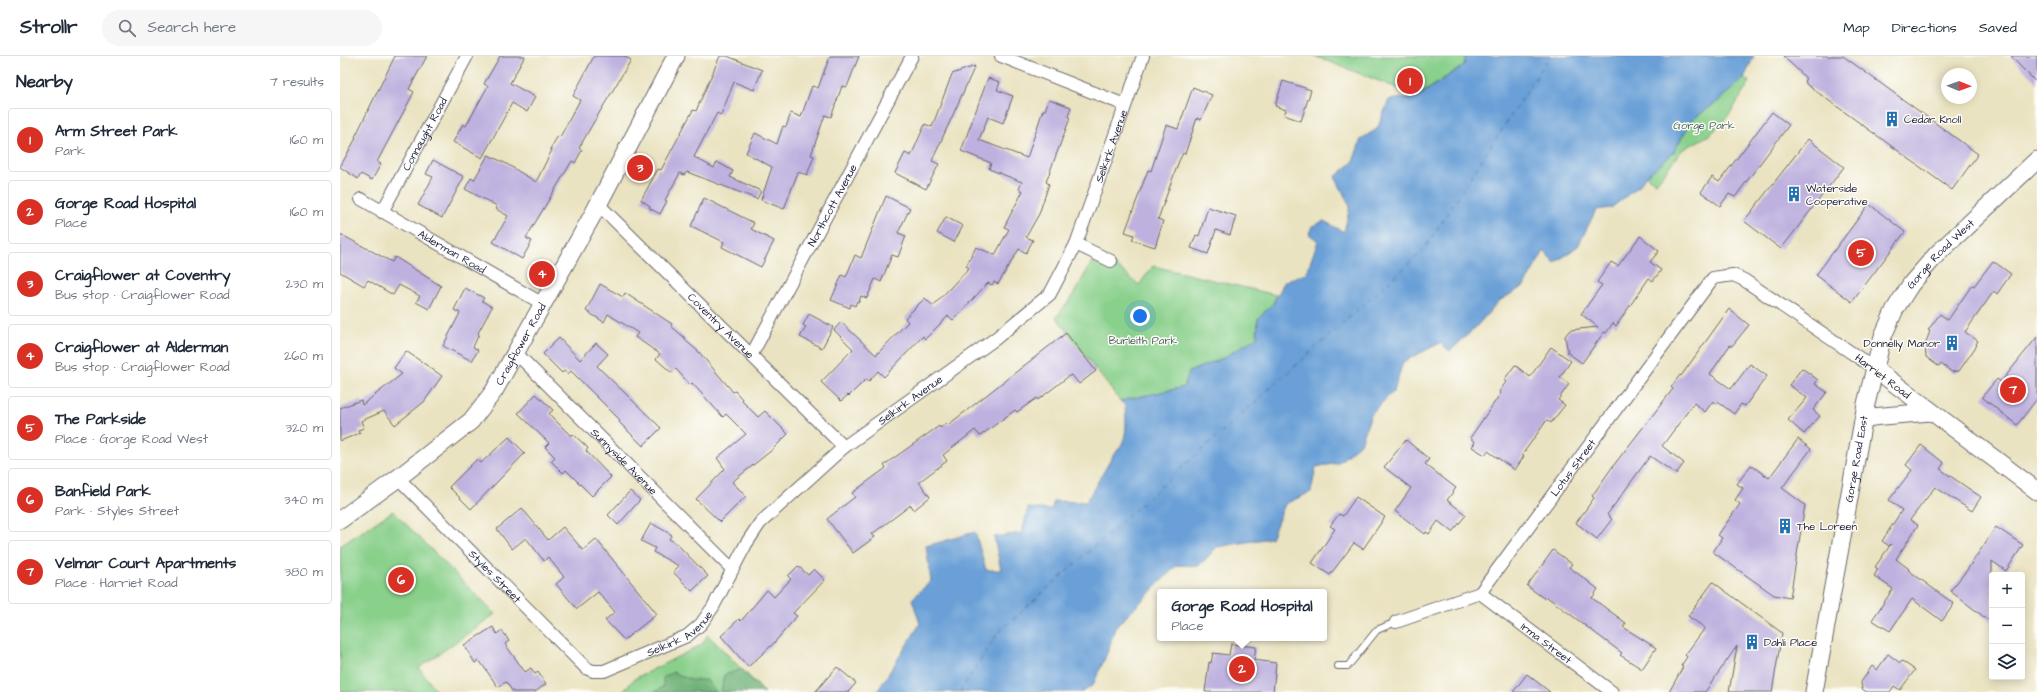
<!DOCTYPE html>
<meta charset="utf-8">
<style>
:root{--surface:#fff;--page:#f6f6f7;--text:#1f2937;--muted:#747a83;--line:#e0e1e3;--accent:#d93025}
body{margin:0;font-family:"Architects Daughter",sans-serif;background:var(--page);color:var(--text)}
.controls{position:absolute;right:12px;bottom:12px;display:grid;overflow:hidden;border-radius:4px;box-shadow:0 2px 10px #0003}
.controls button{width:36px;height:36px;display:grid;place-items:center;padding:0;border:0;border-bottom:1px solid var(--line);background:var(--surface);color:var(--text);font:20px sans-serif}
.compass{position:absolute;left:1601px;top:12px;width:36px;height:36px;border-radius:50%;background:var(--surface);box-shadow:0 2px 10px #0003;rotate:91deg}
.you{position:absolute;left:800px;top:260px;width:14px;height:14px;margin:-10px;border:3px solid #fff;border-radius:50%;background:#1a73e8;box-shadow:0 0 0 6px #1a73e833}
.badge{display:grid;place-items:center;width:26px;height:26px;border-radius:50%;background:var(--accent);color:#fff;font-size:13px;font-weight:700}
.pin{position:absolute;translate:-50% -50%;border:2px solid #fff;box-shadow:0 1px 4px #0006}
.popup{position:absolute;left:817px;top:533px;width:170px;height:52px;box-sizing:border-box;display:grid;place-content:center;border-radius:4px;background:var(--surface);filter:drop-shadow(0 1px 3px #0005);font-size:13px;white-space:nowrap;color:var(--muted)}
.popup b{font-size:15px;color:var(--text)}
.popup::after{content:'';position:absolute;left:50%;top:100%;margin-left:-8px;border:8px solid transparent;border-top-color:var(--surface)}
.list{margin:0;padding:0;list-style:none}
h2{display:flex;justify-content:space-between;align-items:center;height:52px;margin:0;padding:0 16px;font-size:17px}
h2 small{font-size:13px;font-weight:400;color:var(--muted)}
.list li{display:grid;grid-template-columns:26px 1fr auto;gap:12px;align-items:center;box-sizing:border-box;height:64px;margin:0 8px 8px;padding:0 8px;border:1px solid var(--line);border-radius:4px}
.list b{display:block;font-size:15px;white-space:nowrap}
.list p{margin:0;font-size:13px;white-space:nowrap;color:var(--muted)}
.list em{font-size:13px;font-style:normal;color:var(--muted)}
.icon{flex:none;width:22px;height:22px;fill:none;stroke:currentColor;stroke-width:2;stroke-linecap:round;stroke-linejoin:round}
.map{position:relative;flex:none;width:1697px;height:636px;overflow:hidden}
header{display:flex;align-items:center;gap:24px;box-sizing:border-box;height:56px;padding:0 20px;background:var(--surface);border-bottom:1px solid var(--line)}
header strong{font-size:19px}
nav{display:flex;gap:22px;margin-inline-start:auto;font-size:14px}
.search{width:280px;height:36px;background:var(--page);display:flex;align-items:center;gap:10px;box-sizing:border-box;padding:0 14px;border-radius:22px;color:var(--muted);font-size:15px}
main{display:flex}
aside{flex:1;background:var(--surface)}
.map>svg:first-child{display:block}
.green{fill:#89d08b;stroke:#567963}
.forest{fill:#6eb277;stroke:#486a59}
.water{fill:#6aa0d7;stroke:#466189}
.lines{fill:none;stroke-linecap:round;stroke-linejoin:round}
.ferry{stroke:#425b81;stroke-width:1;stroke-dasharray:5 4;stroke-linecap:butt}
.building{fill:#beb1df}
.lane-casing{stroke:#68666a;stroke-width:8}
.street-casing{stroke:#68666a;stroke-width:14}
.secondary-casing{stroke:#68666a;stroke-width:19}
.lane{stroke:#fff;stroke-width:6}
.street{stroke:#fff;stroke-width:12}
.secondary{stroke:#fff;stroke-width:17}
.labels{text-anchor:middle;stroke-width:3;stroke-linejoin:round;paint-order:stroke}
.poi-label{font-size:11px;fill:#22223b;stroke:#fdfcf7;text-anchor:start}
.park-label{font-size:11px;fill:#465f57;stroke:#fdfcf7}
.street-label{font-size:11px;fill:#22223b;stroke:#fdfcf7}
</style>
<header>
<strong>Strollr</strong>
<div class="search"><svg class="icon" aria-label="search" viewBox="0 0 24 24"><circle cx="10" cy="10" r="6"/><path d="M15 15l6 6"/></svg>Search here</div>
<nav><a>Map</a><a>Directions</a><a>Saved</a></nav>
</header>
<main>
<aside>
<h2>Nearby<small>7 results</small></h2>
<ul class="list">
<li><span class="badge">1</span><div><b>Arm Street Park</b><p>Park</p></div><em>160 m</em></li>
<li><span class="badge">2</span><div><b>Gorge Road Hospital</b><p>Place</p></div><em>160 m</em></li>
<li><span class="badge">3</span><div><b>Craigflower at Coventry</b><p>Bus stop · Craigflower Road</p></div><em>230 m</em></li>
<li><span class="badge">4</span><div><b>Craigflower at Alderman</b><p>Bus stop · Craigflower Road</p></div><em>260 m</em></li>
<li><span class="badge">5</span><div><b>The Parkside</b><p>Place · Gorge Road West</p></div><em>320 m</em></li>
<li><span class="badge">6</span><div><b>Banfield Park</b><p>Park · Styles Street</p></div><em>340 m</em></li>
<li><span class="badge">7</span><div><b>Velmar Court Apartments</b><p>Place · Harriet Road</p></div><em>380 m</em></li>
</ul>
</aside>
<div class="map">
<svg width="1697" height="636" viewBox="0 0 1697 636">
<rect width="100%" height="100%" fill="#fdfcf7"/>
<filter id="ink" filterUnits="userSpaceOnUse"><feTurbulence type="fractalNoise" baseFrequency=".025" numOctaves="2"/><feDisplacementMap in="SourceGraphic" scale="8" xChannelSelector="R" yChannelSelector="G"/><feConvolveMatrix kernelMatrix="1 2 1 2 8 2 1 2 1" color-interpolation-filters="sRGB"/></filter>
<filter id="wash" filterUnits="userSpaceOnUse"><feTurbulence type="fractalNoise" baseFrequency=".012" numOctaves="4" result="noise"/><feDisplacementMap in="SourceGraphic" scale="16" xChannelSelector="R" yChannelSelector="G"/><feGaussianBlur stdDeviation="0.9" result="paint"/><feColorMatrix in="noise" values="0 0 0 0 0 0 0 0 0 0 0 0 0 0 0 0 0 1.4 0 .05"/><feComposite in="paint" operator="in"/></filter>
<g filter="url(#wash)">
<rect width="100%" height="100%" fill="#eae3c1"/>
<path class="green" d="M974 0H1126L1124 9 1078 40Z
M1404 22 1410 26 1389 59 1371 78 1342 94 1316 127 1306 120 1333 97 1352 64 1377 46Z
M758 204 775 209 799 229 813 210 936 239 933 248 918 262V281L883 302 849 316 844 331 780 345 716 261 730 244 751 208Z
M53 455 155 558 79 612 97 636H0V490Z
M368 579 424 636H283L294 623 361 589Z"/>
<path class="forest" d="M402 613 424 636H381L384 619Z
M333 616 351 624H367L376 636H314L323 631V622Z"/>
<path class="water" d="M1126 0H1414L1404 22 1377 46 1352 64 1333 97 1304 122 1299 130 1271 152 1256 154 1238 190 1215 207 1204 195 1184 230 1159 245 1135 272 1110 295 1100 287 1063 306 1054 335 1031 358 1021 387 998 407 976 411 971 436 945 448 931 482 877 491 859 510 837 509 775 572 768 595 753 629 743 636H537L580 568 572 543 591 525 586 490 635 476 646 514H661L654 481 682 477 688 452 711 454 714 445 746 446 774 398C789 385 786 367 785 349L780 345 844 331 849 316 883 302 917 281 918 262 933 248 945 225 966 218 978 185 969 178 972 170 984 165 1004 176 1010 150 995 121 1013 106 1021 83 1037 73 1049 44 1079 40 1124 9Z"/>
<g class="lines">
<path class="ferry" d="M620 636 658 577 1082 196 1210 0"/>
</g>
<g id="blocks">
<path class="building" d="M55 0H87L69 33 74 36 37 106 41 108 32 124 21 118 18 123 0 111 16 82 15 81Z
M160 0H185L170 27 195 41 187 56 172 47 142 102 113 86 123 68 126 70 148 30 144 28Z
M254 0H284L291 4 252 69 239 92 242 94 235 107 232 105 186 182 192 185 182 203 153 186 168 160 156 153 157 150 125 133 131 122 134 124 148 99 165 107 196 126 212 94 210 93 218 80 220 81 240 44 233 40Z
M380 0H387L422 14 414 34 394 26 381 59 377 57 354 101 374 112 377 106 393 115 390 121 421 135 417 143 347 116 344 119 340 117 325 144 327 145 320 158 309 152 310 150 301 144 318 113 321 114 353 54 356 55Z
M490 0H519L507 31 502 30 491 61 485 59 471 99 474 100 467 119 458 116 444 153 421 144 432 111 406 97 415 77 437 88 443 70 446 71 451 57 461 61 472 30 478 32Z
M1443 0H1503L1638 98 1612 134 1466 28 1465 21Z
M1671 0H1697V27L1681 11Z
M635 10 592 105 599 108 586 133 555 117 565 97 571 100 585 68 592 71 612 18Z
M648 22 660 26 657 34 673 40 663 67 648 61 639 84 687 102 703 54H705L709 43 731 51 728 61 730 62 706 126 709 128 699 158 686 181 693 184 686 197 679 193 658 228 654 226 652 229 648 227 613 264 608 260 585 283 583 280 544 321 538 315 529 325 526 323 509 340 508 339 501 345 481 326 513 293 494 274 501 266 536 299 568 266 565 262 585 242 593 250 629 212 626 210 636 191 655 199 669 173 664 171 683 135 679 133 682 126 649 113 651 107 621 95Z
M943 25 971 34 961 65 944 59 946 54 935 50Z
M853 31 872 39 861 64 857 62 845 98 843 97 839 105 818 163 823 165 815 191 792 184 794 179 785 176 808 114 811 115 826 69 838 73Z
M1432 56 1449 69 1395 141 1389 138 1380 150 1361 136 1372 121 1379 126Z
M1468 83 1504 111 1441 193 1404 165Z
M93 104 124 121 102 162 78 149 93 121 86 118Z
M546 140 570 152 558 177 566 180 558 201 552 199 541 226 535 223 527 242 521 240 519 246 517 245 515 250 511 248 510 252 491 244 502 219 506 221 515 199 521 202Z
M364 142 414 167 411 173 434 185 421 211 382 191 384 186 351 170Z
M1529 148 1565 176 1512 246 1476 219Z
M868 151 896 160 890 179 876 174 868 198 851 192 856 179 859 180Z
M606 161 623 170 614 186 597 177Z
M0 178 52 206 55 201 101 230 89 253 76 246 80 240 59 229 53 239 28 224 24 230 0 216Z
M1300 180 1319 195 1310 206 1321 214 1313 225 1309 222 1276 270 1273 267 1266 277 1264 276 1242 307 1228 297 1225 280 1230 274 1258 271 1241 258 1262 229 1257 226 1271 206 1278 210Z
M1653 205 1671 218 1657 238 1654 235 1625 276 1638 285 1636 288 1637 289 1619 315 1612 316 1601 308 1598 310 1586 301 1585 289 1590 275 1588 274 1600 258 1608 264 1632 229 1634 230Z
M260 228 283 241 285 237 332 268 331 270 346 283 345 284 359 296 393 336 395 335 403 344 402 345 418 361 425 355 448 378 432 394 392 426 406 440 380 466 356 443 385 413 377 402 406 378 386 358 383 361 352 327 350 329 336 313 332 317 316 303 320 298 295 281 298 277 268 258 264 266 246 255Z
M125 232 144 242 142 245 152 251 138 277 139 278 133 291 138 294 132 305 103 290 120 257 114 254Z
M1389 253 1409 269 1392 290 1390 289 1370 318 1391 333 1410 308 1427 320 1405 350 1401 348 1394 358 1378 346 1377 348 1373 345 1365 356 1354 347 1322 390 1344 407 1336 418 1310 400 1267 459 1272 463 1257 483 1236 467 1254 442 1252 440 1273 410 1333 333 1331 331 1340 319 1341 320Z
M469 258 493 271 482 292 460 281 466 271 463 269Z
M726 277 756 315 739 328 732 319 729 320 698 344 697 342 677 356 675 354 640 380 635 374 603 399 607 405 579 426 590 441 574 454 571 449 532 478 535 481 513 497 487 463 515 441 512 437 546 412 544 409 599 370 600 372 606 367 608 369Z
M1697 281V343L1677 369 1642 341 1657 323 1661 326Z
M219 282 240 304 256 287 268 298 257 310 321 372 303 390 279 366 280 364 231 315 228 318 224 315 222 317 203 298Z
M1211 291 1231 305 1220 321 1229 328 1218 344 1225 349 1211 367 1207 364 1182 399 1184 400 1175 414 1148 395 1145 399 1132 391 1135 386 1130 382 1161 337 1159 336 1166 326 1164 324 1175 309 1190 321Z
M66 295 102 320 84 346 55 369 44 355 21 365 24 372 18 374 20 377 0 385V352L21 344 22 349 62 318 54 312Z
M1462 312 1478 324 1475 328 1487 336 1473 354 1480 360 1464 378 1448 364 1467 342 1449 329Z
M196 338 213 354 209 358 231 380 233 378 248 392 246 395 271 421 252 440 226 414 223 417 211 405 215 401 205 391 209 387 178 357Z
M169 381 185 397 131 453 109 431 137 403 141 407Z
M1458 383 1471 393 1442 432 1465 449 1450 542 1434 539 1373 496 1382 482 1378 479 1400 448 1395 444 1403 432 1397 428 1411 409 1429 422Z
M1066 384 1089 403 1085 408 1116 432 1107 444 1126 459 1112 476 1098 465 1089 478 1086 476 1085 478 1055 455 1071 432 1044 411Z
M1581 389 1604 407 1600 413 1641 441 1632 455 1595 431 1570 464 1578 469 1556 503 1569 513 1568 514 1614 548 1602 565 1572 543 1550 575 1532 564 1553 533 1534 520 1538 513 1535 511 1551 488 1549 490 1542 485 1562 454 1549 444 1572 414 1566 409Z
M290 435 300 444 278 469 268 459Z
M1016 441 1045 461 1023 493 1014 487 990 519 972 507 995 473 990 470 999 458 1003 460Z
M182 452 208 484 223 471 243 494 256 483 317 558 284 584 265 564 275 556 258 536 237 553 216 528 224 521 208 501 204 505 186 482 172 493 157 473Z
M311 467 332 479 329 483 336 487 368 520 352 535 333 516 339 510 313 496 315 492 301 485Z
M1656 471 1683 489 1666 515 1652 505V567L1610 535 1627 514Z
M1213 494 1232 508 1229 511 1258 533 1252 542 1286 567 1283 571 1316 592 1302 613 1280 599 1282 597 1207 541 1205 543 1187 530Z
M458 510 468 519 474 513 485 524 453 557 457 560 433 588 408 611 381 580 399 563 401 565 427 534 434 541 451 523 448 520Z
M1373 526 1442 577 1432 636H1389L1397 590 1365 636H1329L1343 611 1341 610 1347 601 1345 599 1365 572 1348 560Z
M153 571 157 578 162 574 169 585 165 588 185 616 191 612 195 618 198 616 206 628 195 636H173L166 626 158 631 139 604 135 607 124 589Z
M891 588 916 591 914 604 936 607 933 636H865L869 606 871 607 873 597 889 599Z
M1548 598 1560 607 1562 605 1575 614 1560 634 1554 630 1550 636H1527L1522 633 1521 626 1532 610 1537 614Z
M497 611 516 627 508 636H475Z
M1187 618 1210 636H1173Z"/>
</g>
</g>
<g filter="url(#ink)">
<use href="#blocks" fill-opacity="0" stroke="#68666a" stroke-width="1"/>
<g class="lines">
<defs>
<path id="lane" d="M998 610H1008L1037 574 1056 566"/>
<g id="street">
<path d="M661 0 785 49"/>
<path id="s1" d="M21 143 203 248"/>
<path id="s2" d="M258 148 504 391"/>
<path id="s3" d="M42 156 127 0"/>
<path d="M736 188 771 205"/>
<path id="s4" d="M176 297 392 513"/>
<path id="s5" d="M412 298 572 0"/>
<path id="s6" d="M58 422 246 612 253 615H264L347 580 361 568 373 551 406 488 420 467 504 391 655 283 710 238 736 188 803 0"/>
<path id="s7" d="M1140 537 1272 636"/>
<path id="s8" d="M1056 566 1140 537 1373 222 1393 219 1404 224 1534 312"/>
</g>
<g id="secondary">
<path d="M1534 312 1697 435"/>
<path d="M1523 366 1532 361 1590 356"/>
<path id="s9" d="M0 464 58 422 131 365 154 335 251 162 336 0"/>
<path id="s10" d="M1474 636 1526 348 1543 280 1555 253 1571 228 1597 198 1697 104"/>
</g>
</defs>
<use href="#lane" class="lane-casing"/>
<use href="#street" class="street-casing"/>
<use href="#secondary" class="secondary-casing"/>
<use href="#lane" class="lane"/>
<use href="#street" class="street"/>
<use href="#secondary" class="secondary"/>
</g>
</g>
<defs>
<symbol id="building-bare" viewBox="-9 -9 18 18"><path d="M-4-6H4V6H1V3H-1V6H-4ZM-2.5-4.3h1.7v1.8h-1.7ZM.8-4.3h1.7v1.8H.8ZM-2.5-1h1.7V.8h-1.7ZM.8-1h1.7V.8H.8Z" fill="#1f6fb2" stroke="#fdfcf7" stroke-width="2.5" paint-order="stroke"/></symbol>
</defs>
<g fill-rule="evenodd">
<use href="#building-bare" x="1541" y="52" width="22" height="22"/>
<use href="#building-bare" x="1443" y="127" width="22" height="22"/>
<use href="#building-bare" x="1601" y="276" width="22" height="22"/>
<use href="#building-bare" x="1434" y="459" width="22" height="22"/>
<use href="#building-bare" x="1401" y="575" width="22" height="22"/>
</g>
<g class="labels">
<g class="poi-label">
<text x="1564" y="67">Cedar Knoll</text>
<text x="1466" y="136">Waterside<tspan x="1466" dy="13">Cooperative</tspan></text>
<text x="1600" y="291" text-anchor="end">Donnelly Manor</text>
<text x="1457" y="474">The Loreen</text>
<text x="1424" y="590">Dahli Place</text>
</g>
<g class="park-label">
<text x="1364" y="73">Gorge Park</text>
<text x="803" y="288">Burleith Park</text>
</g>
<g class="street-label">
<text dy="4" stroke="none"><textPath href="#s3" startOffset="89">Connaught Road</textPath></text>
<text dy="4" stroke="none"><textPath href="#s6" startOffset="1042">Selkirk Avenue</textPath></text>
<text dy="4" stroke="none"><textPath href="#s5" startOffset="169">Northcott Avenue</textPath></text>
<text dy="4" stroke="none"><textPath href="#s1" startOffset="105">Alderman Road</textPath></text>
<text dy="4" stroke="none"><textPath href="#s10" startOffset="464">Gorge Road West</textPath></text>
<text dy="4" stroke="none"><textPath href="#s2" startOffset="173">Coventry Avenue</textPath></text>
<text dy="4" stroke="none"><textPath href="#s9" startOffset="256">Craigflower Road</textPath></text>
<text transform="translate(1543 320) rotate(37)" y="4">Harriet Road</text>
<text dy="4" stroke="none"><textPath href="#s6" startOffset="706">Selkirk Avenue</textPath></text>
<text dy="4" stroke="none"><textPath href="#s10" startOffset="237">Gorge Road East</textPath></text>
<text dy="4" stroke="none"><textPath href="#s4" startOffset="153">Sunnyside Avenue</textPath></text>
<text dy="4" stroke="none"><textPath href="#s8" startOffset="245">Lotus Street</textPath></text>
<text dy="4" stroke="none"><textPath href="#s6" startOffset="138">Styles Street</textPath></text>
<text dy="4" stroke="none"><textPath href="#s6" startOffset="371">Selkirk Avenue</textPath></text>
<text dy="4" stroke="none"><textPath href="#s7" startOffset="83">Irma Street</textPath></text>
</g>
</g>
</svg>
<div class="controls">
<button>+</button>
<button>−</button>
<button><svg class="icon" aria-label="layers" viewBox="0 0 24 24"><path d="M12 4l9 5-9 5-9-5zM3 14l9 5 9-5"/></svg></button>
</div>
<svg class="compass" viewBox="-18 -18 36 36"><path d="M0-13l5 13h-10z" fill="#e53935"/><path d="M0 13l5-13h-10z" fill="#747a83"/></svg>
<div class="you"></div>
<div class="pin badge" style="left:1070px;top:25px">1</div>
<div class="pin badge" style="left:902px;top:613px">2</div>
<div class="popup"><b>Gorge Road Hospital</b>Place</div>
<div class="pin badge" style="left:300px;top:112px">3</div>
<div class="pin badge" style="left:202px;top:218px">4</div>
<div class="pin badge" style="left:1521px;top:197px">5</div>
<div class="pin badge" style="left:61px;top:524px">6</div>
<div class="pin badge" style="left:1673px;top:334px">7</div>
</div>
</main>
